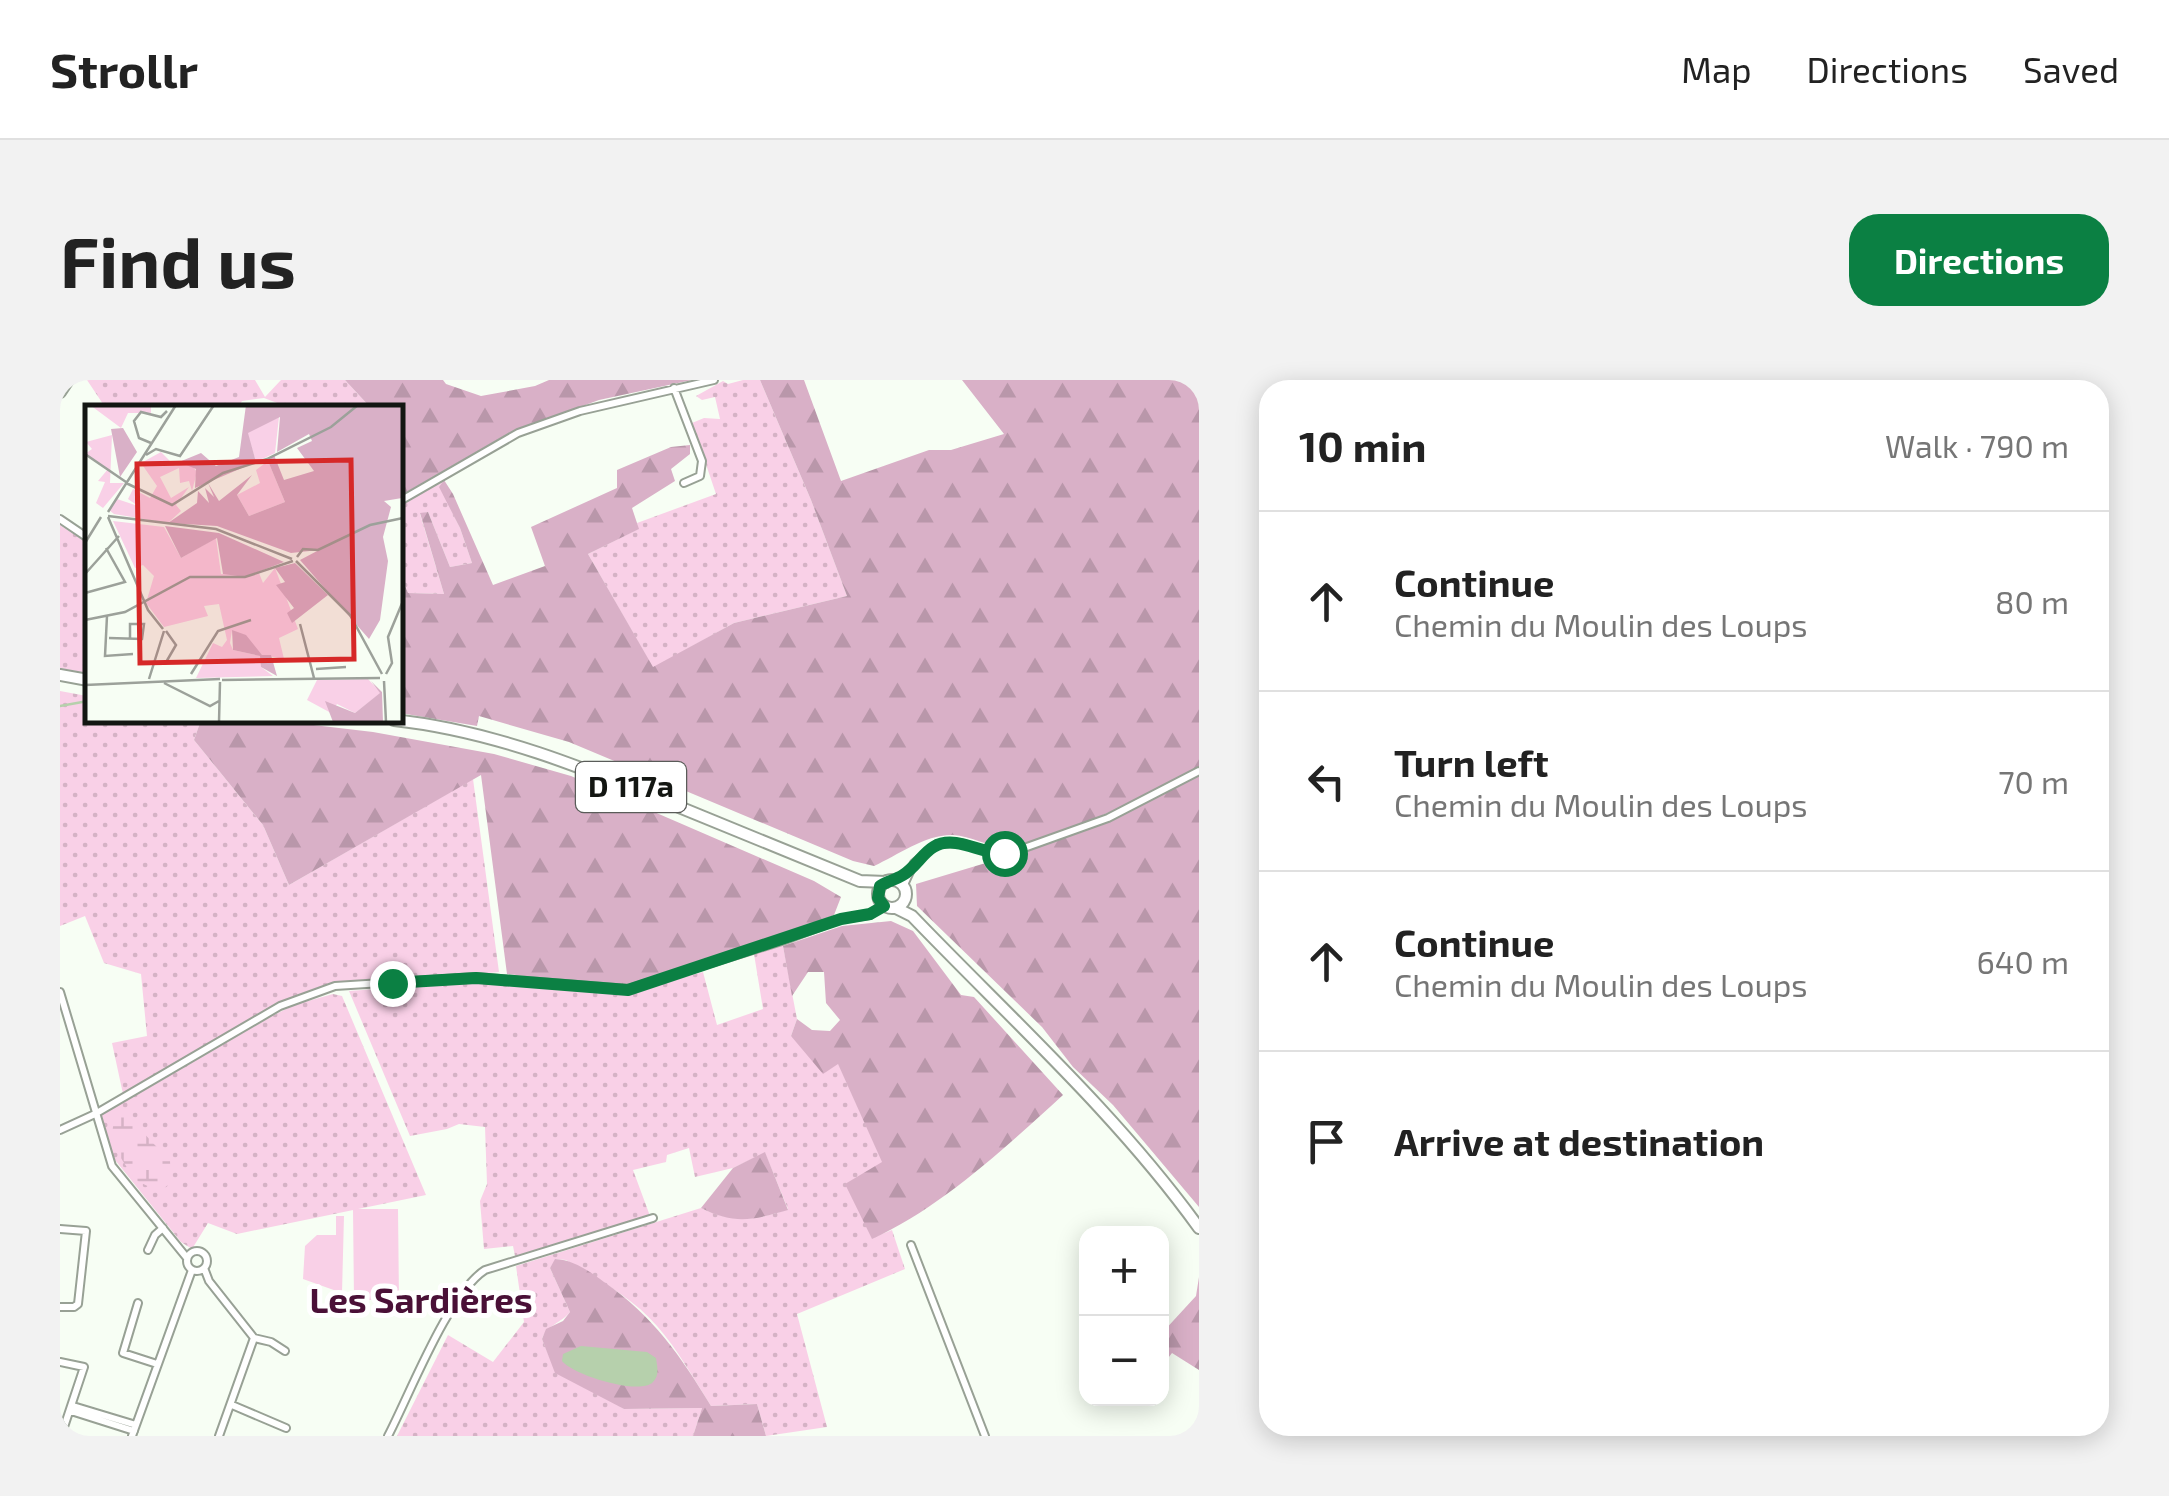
<!DOCTYPE html>
<meta charset="utf-8">
<style>
:root{--surface:#fff;--page:#f2f2f2;--text:#222;--muted:#767676;--line:#e0e0e0;--accent:#0b8043}
body{margin:0;font-family:"Exo 2",sans-serif;background:var(--page);color:var(--text)}
.controls{position:absolute;right:30px;bottom:30px;display:grid;overflow:hidden;border-radius:20px;box-shadow:0 5px 25px #0003}
.controls button{width:90px;height:90px;display:grid;place-items:center;padding:0;border:0;border-bottom:2px solid var(--line);background:var(--surface);color:var(--text);font:50px sans-serif}
.stop{position:absolute;width:30px;height:30px;margin:-22px;border:8px solid #0b8043;border-radius:50%;background:#fff}
.stop.end{background:#0b8043;border-color:#fff;box-shadow:0 2px 10px #0008}
.list{margin:0;padding:0;list-style:none}
h2{display:flex;justify-content:space-between;align-items:center;height:130px;margin:0;padding:0 40px;font-size:42px}
h2 small{font-size:32px;font-weight:400;color:var(--muted)}
.list li{display:grid;grid-template-columns:65px 1fr auto;gap:30px;align-items:center;box-sizing:border-box;height:180px;padding:0 40px;border-top:2px solid var(--line)}
.list b{display:block;font-size:38px;white-space:nowrap}
.list p{margin:0;font-size:32px;white-space:nowrap;color:var(--muted)}
.list em{font-size:32px;font-style:normal;color:var(--muted)}
.icon{flex:none;width:55px;height:55px;fill:none;stroke:currentColor;stroke-width:2;stroke-linecap:round;stroke-linejoin:round}
.map{position:relative;flex:none;width:1139px;height:1056px;overflow:hidden;border-radius:30px}
header{display:flex;align-items:center;gap:60px;box-sizing:border-box;height:140px;padding:0 50px;background:var(--surface);border-bottom:2px solid var(--line)}
header strong{font-size:48px}
nav{display:flex;gap:55px;margin-inline-start:auto;font-size:35px}
.intro{display:flex;align-items:center;justify-content:space-between;box-sizing:border-box;height:240px;padding:0 60px}
h1{margin:0;font-size:70px}
.button{padding:25px 45px;border-radius:30px;background:var(--accent);color:#fff;font-size:35px;font-weight:700}
main{display:flex;gap:60px;padding:0 60px}
aside{flex:1;background:var(--surface);border-radius:30px;box-shadow:0 5px 25px #0003}
.map>svg:first-child{display:block}
.grass{fill:url(#grass-dots)}
.forest{fill:url(#forest-firs)}
.wetland{fill:url(#wetland-marsh)}
.park{fill:#f9d0e7}
.water{fill:#b6d0ac}
.lines{fill:none;stroke-linecap:round;stroke-linejoin:round}
.stream{stroke:#b6d0ac;stroke-width:2.5}
.minor-casing{stroke:#98a195;stroke-width:10}
.primary-casing{stroke:#98a195;stroke-width:14}
.minor{stroke:#fff;stroke-width:6}
.primary{stroke:#fff;stroke-width:10}
.route{stroke:#0b8043;stroke-width:12}
.labels{text-anchor:middle;stroke-width:10;stroke-linejoin:round;paint-order:stroke}
.shield{fill:#fff;stroke:#5a5c59;stroke-width:2.5}
.shield-label{font-size:30px;font-weight:bold;fill:#131612}
.neighbourhood-label{font-size:35px;font-weight:bold;fill:#4a1037;stroke:#fff}
.inset-road{fill:none;stroke:#9ca19a;stroke-width:2.5}
.view{fill:#d62828;fill-opacity:0.15;stroke:#d62828;stroke-width:5}
.inset-edge{fill:none;stroke:#131612;stroke-width:5}
</style>
<header>
<strong>Strollr</strong>
<nav><a>Map</a><a>Directions</a><a>Saved</a></nav>
</header>
<div class="intro"><h1>Find us</h1><a class="button">Directions</a></div>
<main>
<div class="map">
<svg width="1139" height="1056" viewBox="0 0 1139 1056">
<defs>
<pattern id="grass-dots" width="8" height="8" patternUnits="userSpaceOnUse" patternTransform="scale(2.5)"><rect width="8" height="8" fill="#f9d0e7"/><path d="M2 2h.1M6 6h.1" fill="none" stroke="#d5b2c5" stroke-width="1.8" stroke-linecap="round"/></pattern>
<pattern id="forest-firs" width="22" height="20" patternUnits="userSpaceOnUse" patternTransform="scale(2.5)"><rect width="22" height="20" fill="#d9b0c7"/><path d="M5 1l3.5 6h-7zM16 11l3.5 6h-7z" fill="#b997aa"/></pattern>
<pattern id="wetland-marsh" width="20" height="14" patternUnits="userSpaceOnUse" patternTransform="scale(2.5)"><rect width="20" height="14" fill="#f9d0e7"/><path d="M1 5h8M5 5V1M11 12h8M15 12V8" fill="none" stroke="#d5b2c5"/></pattern>
</defs>
<rect width="100%" height="100%" fill="#f7fef4"/>
<path class="grass" d="M27 0H195L205 17 221 0H285L310 27H228L204 18 182 21 178 27H45Z
M683 0H700L751 120 787 216 674 243 593 288 528 174 578 149 577 143 656 114 632 43 644 38 660 39 655 17 642 20 636 16 663 1 668 4Z
M384 100 380 107 400 148 412 183 390 187 368 132 360 134 384 214 348 213 340 193V125Z
M0 145 27 163V293L0 288Z
M0 311 27 316 28 340H141L134 360 203 445 229 505 413 399 439 592 259 607 218 623 63 714 52 663 87 656 81 594 44 583 25 536 0 546Z
M723 566 737 639 731 656 778 683 823 783 786 804 812 858 832 850 845 889 737 934 767 1047 706 1056 697 1024 651 1026C634 999 618 970 597 946 572 917 537 899 506 880L496 879 490 888 510 932C501 943 487 945 482 959L489 976 564 1029 642 1028 633 1056H337L388 955 433 982 464 942 456 886 641 828C672 843 696 841 728 829L705 773 673 788 635 797 629 768 607 775 606 782 573 790 590 836 455 876 453 866 424 869 420 821 427 804 425 747 399 744 387 749 350 756 289 611 412 602 569 612 643 592 657 645 703 629 694 574Z
M273 614 282 616 366 815 177 854 148 843 132 869 121 862 55 780 40 736 212 636 234 625Z"/>
<path class="forest" d="M285 0H383L386 4 421 16 475 6 489 0H632L539 20 449 53 340 116V28L310 27Z
M700 0H744L781 101 869 70H891L944 54 902 0H1139V387C1080 417 1019 452 953 466 932 470 913 456 893 455 866 454 838 475 814 486L793 481 509 362 419 336 417 346 340 333V193L348 213 384 214 360 133 368 132 390 187 412 183 400 148 379 107 384 100 393 114 433 205 485 186 471 147 557 108V90L611 67 630 65V74L611 89 615 101 572 128 579 149 528 174 593 287 674 243 787 216 751 120Z
M141 340H211L313 352 434 374 511 396 754 501 781 517 774 535 721 557 565 608 447 594 421 395 229 505 203 445 134 360Z
M1139 395V827L1053 725 1013 687 982 647 857 526 856 504 962 472 1053 439Z
M831 541 853 551 901 615 914 617 1003 715C947 766 881 828 812 859L785 804 822 782 778 684 763 694 731 656 737 639 752 650 770 651 780 640 766 623 764 592H748L732 616 723 566 782 546Z
M705 772 728 830C693 840 675 845 641 828L673 788Z
M495 879C514 880 529 891 544 902 594 937 620 975 651 1026L697 1024 706 1056H633L642 1028 564 1029 495 993 482 959 486 949 503 941 510 932 490 888Z
M1139 897V990L1112 973 1102 986V953L1136 916Z"/>
<path class="wetland" d="M60 728 110 781 111 802 100 812 75 800 50 761 54 742 47 736Z"/>
<path class="park" d="M293 829H338L339 920H294Z
M276 836H284L282 913 243 899 245 866 257 855H276Z"/>
<path class="water" d="M521 966 587 972 596 978C597 986 600 995 593 1002 580 1016 513 995 502 981L503 974Z"/>
<g class="lines">
<path class="stream" d="M0 326 28 321"/>
<defs>
<path id="minor" d="M614 8 642 81 640 96 624 103
M340 121 458 53 520 31 654 0
M0 139 28 158
M832 501 846 493
M843 507 854 483 877 464 901 463 934 473 953 472 1048 438 1139 391
M0 612 52 786 127 878
M0 750 35 734 220 626 275 606 416 597 568 609 722 561 781 539 810 535 823 525
M0 849 26 851 18 924 14 927H0
M851 865 925 1056
M88 870 95 855 103 848
M127 881a10 10 0 1 1 20 0a10 10 0 1 1-20 0Z
M144 888 149 901 194 958 159 1056
M78 923 63 973 97 984
M194 958 211 962 225 971
M0 982 24 987 1 1056
M172 1025 226 1048
M13 1026 76 1045
M11 1031 74 1051
M72 1056 132 890
M328 1056C350 1014 388 914 425 890L593 838"/>
<path id="primary" d="M0 12 8 0
M0 295 28 300
M334 340C436 351 529 390 624 429 683 453 742 477 800 501L826 502
M818 514a14 14 0 1 1 28 0a14 14 0 1 1-28 0Z
M836 528 852 536C949 637 1057 734 1139 848"/>
</defs>
<use href="#minor" class="minor-casing"/>
<use href="#primary" class="primary-casing"/>
<use href="#minor" class="minor"/>
<use href="#primary" class="primary"/>
</g>
<g class="lines">
<path class="route" d="M332 603 416 598 568 610 781 539 810 534 824 526 818 518 820 506C828 501 835 500 843 495 862 483 867 459 896 463 912 465 927 474 944 473"/>
</g>
<g class="labels">
<rect class="shield" x="516" y="382" width="110" height="50" rx="8"/>
<g class="shield-label">
<text x="571" y="417">D 117a</text>
</g>
<g class="neighbourhood-label">
<text x="361" y="933">Les Sardières</text>
</g>
</g>
<g transform="translate(25 25)">
<rect width="318" height="318" fill="#f7fef4"/>
<path d="M5 0H66V8H43L36 23ZM194 12 190 48 171 57 162 27ZM27 30 25 78H39L18 103 11 98 20 77 13 76 23 64 0 49 7 44 1 37ZM76 47 90 61 104 57 112 67 107 86 104 76 95 78 94 63 75 72 86 93 104 82 91 100 96 106 83 118 29 109 24 105 32 94 53 101 43 94 48 84 65 93 72 81 56 58ZM183 56 200 97 164 111 152 90 175 78 171 65ZM28 116 79 122 96 153 131 133 136 169 174 168 178 178 190 163 213 224 194 233 199 254 177 250 147 225 145 238 148 245 176 251V262L188 271 111 273 128 238 137 242 142 235 134 199 119 201 123 211 79 222 61 198 69 171 58 160 50 163ZM283 274 296 288 270 308 252 299 246 308 222 295 232 275Z" fill="#f9d0e7"/>
<path d="M161 0H317V93L299 96 306 102 298 132 303 156 295 215 284 234 215 155 234 145 206 148 132 121 83 118 112 98 113 86 124 98 120 83 129 92 123 78 134 96 167 70 152 90 164 111 200 97 183 56 189 50 199 75 229 66 212 43 227 36 224 29 192 47 195 12 163 28 171 57 110 83 111 64 94 57 116 48 131 61 154 52ZM38 23 52 47 35 72 26 24ZM80 121 134 128 199 157 160 172 138 169 132 133 96 153ZM210 158 243 190 207 218 202 208 209 203 191 180 200 177 190 163ZM147 225 161 230 177 250H186L192 271 176 262 175 251 148 245ZM286 276 297 287 298 317H248L240 296 270 308 295 288Z" fill="#d9b0c7"/>
<path class="inset-road" d="M66 38 54 33 49 16 56 7 76 12 82 6M0 49 41 77M61 50 71 44 95 51 129 0M41 78 87 100 138 68 182 54 246 22 273 0M23 107 91 0M23 111 131 124 207 154M23 112 63 205 78 224M0 138 16 112M212 152 218 144 233 145 285 120 318 113M211 156 265 210 297 269M0 169 34 131M0 188 40 177 21 143M22 211 20 251 48 249M0 215 40 207 105 172H160L208 156M215 219 229 273M24 233 57 234 59 219H45V233M80 259 91 240 81 226M231 264 261 262M106 269 133 226 166 215M301 269 307 258 303 232 318 196M64 274 79 226M137 275 295 273M299 276 301 317M79 278 125 301 134 296M0 280 135 274M134 317 135 277"/>
<path class="view" d="M266 55 269 254 55 258 52 59Z"/>
<rect width="318" height="318" class="inset-edge"/>
</g>
</svg>
<div class="controls">
<button>+</button>
<button>−</button>
</div>
<div class="stop" style="left:944px;top:473px"></div>
<div class="stop end" style="left:332px;top:603px"></div>
</div>
<aside>
<h2>10 min<small>Walk · 790 m</small></h2>
<ul class="list">
<li><svg class="icon" aria-label="ahead" viewBox="0 0 24 24"><path d="M12 20V5M6 11l6-6 6 6"/></svg><div><b>Continue</b><p>Chemin du Moulin des Loups</p></div><em>80 m</em></li>
<li><svg class="icon" aria-label="left" viewBox="0 0 24 24"><path d="M17 20v-9H6M10 6l-5 5 5 5"/></svg><div><b>Turn left</b><p>Chemin du Moulin des Loups</p></div><em>70 m</em></li>
<li><svg class="icon" aria-label="ahead" viewBox="0 0 24 24"><path d="M12 20V5M6 11l6-6 6 6"/></svg><div><b>Continue</b><p>Chemin du Moulin des Loups</p></div><em>640 m</em></li>
<li><svg class="icon" aria-label="arrive" viewBox="0 0 24 24"><path d="M6 21V4h12l-3 4 3 4H6"/></svg><div><b>Arrive at destination</b></div></li>
</ul>
</aside>
</main>
